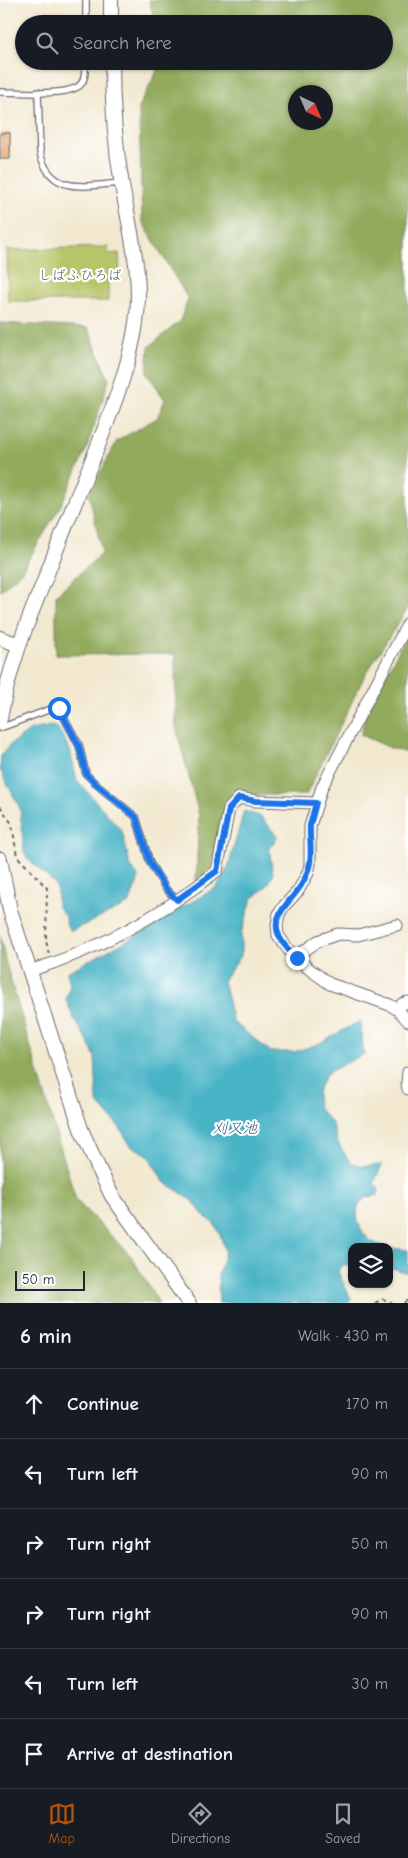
<!DOCTYPE html>
<meta charset="utf-8">
<style>
:root{--surface:#171b24;--page:#242831;--text:#f1f3f6;--muted:#9ea1a6;--line:#363941;--accent:#b45309}
body{margin:0;font-family:"Comic Neue","Klee One",sans-serif;background:var(--page);color:var(--text)}
.controls{position:absolute;right:15px;bottom:15px;display:grid;overflow:hidden;border-radius:10px;box-shadow:0 1px 4px #0004}
.controls button{width:45px;height:45px;display:grid;place-items:center;padding:0;border:0;border-bottom:1px solid var(--line);background:var(--surface);color:var(--text);font:25px sans-serif}
.compass{position:absolute;left:288px;top:85px;width:45px;height:45px;border-radius:50%;background:var(--surface);box-shadow:0 1px 4px #0004;rotate:136deg}
.scale{position:absolute;left:15px;bottom:12px;width:70px;box-sizing:border-box;padding-left:5px;border:2px solid #22223b;border-top:0;font-size:14px;line-height:18px;white-space:nowrap;color:#22223b;-webkit-text-stroke:4px #fff;paint-order:stroke}
.stop{position:absolute;width:15px;height:15px;margin:-11px;border:4px solid #1a73e8;border-radius:50%;background:#fff}
.stop.end{background:#1a73e8;border-color:#fff;box-shadow:0 1px 5px #0008}
.list{margin:0;padding:0;list-style:none}
h2{display:flex;justify-content:space-between;align-items:center;height:65px;margin:0;padding:0 20px;font-size:21px}
h2 small{font-size:16px;font-weight:400;color:var(--muted)}
.list li{display:grid;grid-template-columns:32px 1fr auto;gap:15px;align-items:center;box-sizing:border-box;height:70px;padding:0 20px;border-top:1px solid var(--line)}
.list b{display:block;font-size:19px;white-space:nowrap}
.list em{font-size:16px;font-style:normal;color:var(--muted)}
.icon{flex:none;width:28px;height:28px;fill:none;stroke:currentColor;stroke-width:2;stroke-linecap:round;stroke-linejoin:round}
.map{position:relative;flex:none;width:408px;height:1303px;overflow:hidden}
.search{position:absolute;background:var(--surface);box-shadow:0 1px 4px #0004;left:15px;right:15px;top:15px;height:55px;display:flex;align-items:center;gap:12px;box-sizing:border-box;padding:0 18px;border-radius:28px;color:var(--muted);font-size:19px}
.sheet{height:485px;background:var(--surface)}
nav{display:flex;justify-content:space-around;align-items:center;box-sizing:border-box;height:70px;border-top:1px solid var(--line);background:var(--surface);font-size:14px;color:var(--muted)}
nav a{display:grid;justify-items:center;gap:2px}
nav .on{color:var(--accent)}
.map>svg:first-child{display:block}
.green{fill:#b7c568;stroke:#6c7452}
.forest{fill:#91aa5c;stroke:#5a664c;fill-rule:evenodd}
.water{fill:#49b4c6;stroke:#366b80}
.building{fill:#e29f67}
.lines{fill:none;stroke-linecap:round;stroke-linejoin:round}
.service-casing{stroke:#6a676f;stroke-width:8}
.minor-casing{stroke:#6a676f;stroke-width:13}
.tertiary-casing{stroke:#6a676f;stroke-width:16}
.path{stroke:#6a676f;stroke-width:2;stroke-dasharray:4 4;stroke-linecap:butt}
.service{stroke:#fff;stroke-width:5.5}
.minor{stroke:#fff;stroke-width:11}
.tertiary{stroke:#fff;stroke-width:14}
.route{stroke:#1a73e8;stroke-width:6}
.labels{text-anchor:middle;stroke-width:4.5;stroke-linejoin:round;paint-order:stroke}
.park-label{font-size:14px;fill:#565b4b;stroke:#fff}
.water-label{font-size:15px;font-style:italic;fill:#325c73;stroke:#fff}
</style>
<div class="map">
<svg width="408" height="1303" viewBox="0 0 408 1303">
<rect width="100%" height="100%" fill="#fff"/>
<filter id="ink" filterUnits="userSpaceOnUse"><feTurbulence type="fractalNoise" baseFrequency=".02" numOctaves="2"/><feDisplacementMap in="SourceGraphic" scale="10" xChannelSelector="R" yChannelSelector="G"/><feConvolveMatrix kernelMatrix="1 2 1 2 8 2 1 2 1" color-interpolation-filters="sRGB"/></filter>
<filter id="wash" filterUnits="userSpaceOnUse"><feTurbulence type="fractalNoise" baseFrequency=".0096" numOctaves="4" result="noise"/><feDisplacementMap in="SourceGraphic" scale="20" xChannelSelector="R" yChannelSelector="G"/><feGaussianBlur stdDeviation="1.12" result="paint"/><feColorMatrix in="noise" values="0 0 0 0 0 0 0 0 0 0 0 0 0 0 0 0 0 1.4 0 .05"/><feComposite in="paint" operator="in"/></filter>
<g filter="url(#wash)">
<rect width="100%" height="100%" fill="#f1e8cf"/>
<path class="green" d="M108 247V254L119 253 120 277H108V301H8L7 250Z"/>
<path class="forest" d="M149 0H408V608L366 673 306 795H238L226 803 211 871 196 881 199 815 176 727 175 654 56 655V595L102 553 89 494 117 441 157 418 165 400 147 373 149 347 180 321 188 299 142 221 139 106 157 71V61H384V24H156ZM296 92H326V122H296Z
M0 323 88 328 109 380 86 450 60 507 21 572 0 591Z
M408 633V753L393 749 361 735 366 712Z
M0 936 6 964 76 1200 131 1256 159 1303H0Z"/>
<path class="water" d="M51 726 58 728 70 750 77 780 122 831 130 865 139 878 129 904 71 931 67 927 65 916 57 906V889L54 883 28 859 24 852 20 808 0 770 1 756 11 744 31 730Z
M244 811 260 816 278 837 269 848 273 875 267 886 252 899 241 934V956L223 981 233 1022 271 1052H294L318 1044 360 1021 364 1054 327 1073 317 1092 318 1108 332 1123 338 1143 350 1162 362 1166 382 1165 374 1183 379 1189 378 1195C374 1196 369 1196 366 1198 350 1207 358 1231 370 1240 374 1243 380 1245 385 1247H352V1265H342L338 1271 351 1299 348 1303H219L218 1276 225 1251 220 1234 213 1222 204 1216 192 1200 164 1182 147 1154 131 1146 119 1127 97 1102 95 1057 86 1038 73 1017 66 999 70 985 67 972 153 927 164 918 217 887 228 867Z
M389 1248 408 1250V1273L389 1267Z"/>
<g id="blocks">
<path class="building" d="M0 133H10V159H0Z"/>
</g>
</g>
<g filter="url(#ink)">
<use href="#blocks" fill-opacity="0" stroke="#6a676f" stroke-width="1"/>
<g class="lines">
<defs>
<path id="service" d="M86 24V0
M0 92C17 92 71 97 81 84 86 78 85 69 85 61
M38 92 40 152C50 197 87 185 122 183
M0 728 56 707 59 708 79 745 86 774 98 786 136 817 150 863 166 889 177 900"/>
<path id="minor" d="M408 623 322 787 310 826V864L308 873 298 891 284 906 279 914 277 925 278 935 290 952 309 969 330 984 390 1005 398 1010 408 1021
M297 958 304 951 318 941 338 934 358 935 397 925
M29 971C98 950 161 915 217 871L229 809 239 798 256 801 316 803
M398 1010 402 1004 408 1002
M408 1072 407 1083 408 1089"/>
<path id="tertiary" d="M111 0V24
M0 638 19 645
M0 719C8 670 26 625 45 579 62 534 80 490 98 446 113 406 130 365 136 323 143 277 130 231 122 185 115 145 112 102 112 61
M0 859 10 910 81 1129 97 1165 112 1196 189 1303"/>
</defs>
<use href="#service" class="service-casing"/>
<use href="#minor" class="minor-casing"/>
<use href="#tertiary" class="tertiary-casing"/>
<path class="path" d="M0 806 12 824 17 856 47 888 46 940 49 955
M375 1303 383 1299 392 1303
M404 1303 408 1299"/>
<use href="#service" class="service"/>
<use href="#minor" class="minor"/>
<use href="#tertiary" class="tertiary"/>
</g>
</g>
<g class="lines" filter="url(#ink)">
<path class="route" d="M59 708 79 746 86 774 98 786 136 817 150 863 166 889 177 900 217 871 229 809 239 798 256 801 316 803C314 810 312 818 310 825 309 839 313 854 309 867 300 906 249 915 297 958"/>
</g>
<g class="labels">
<g class="park-label">
<text x="80" y="280">しばふひろば</text>
</g>
<g class="water-label">
<text x="235" y="1133">刈又池</text>
</g>
</g>
</svg>
<div class="controls">
<button><svg class="icon" aria-label="layers" viewBox="0 0 24 24"><path d="M12 4l9 5-9 5-9-5zM3 14l9 5 9-5"/></svg></button>
</div>
<svg class="compass" viewBox="-18 -18 36 36"><path d="M0-13l5 13h-10z" fill="#e53935"/><path d="M0 13l5-13h-10z" fill="#9ea1a6"/></svg>
<div class="scale">50 m</div>
<div class="stop" style="left:59px;top:708px"></div>
<div class="stop end" style="left:297px;top:958px"></div>
<div class="search"><svg class="icon" aria-label="search" viewBox="0 0 24 24"><circle cx="10" cy="10" r="6"/><path d="M15 15l6 6"/></svg>Search here</div>
</div>
<section class="sheet">
<h2>6 min<small>Walk · 430 m</small></h2>
<ul class="list">
<li><svg class="icon" aria-label="ahead" viewBox="0 0 24 24"><path d="M12 20V5M6 11l6-6 6 6"/></svg><div><b>Continue</b></div><em>170 m</em></li>
<li><svg class="icon" aria-label="left" viewBox="0 0 24 24"><path d="M17 20v-9H6M10 6l-5 5 5 5"/></svg><div><b>Turn left</b></div><em>90 m</em></li>
<li><svg class="icon" aria-label="right" viewBox="0 0 24 24"><path d="M7 20v-9h11M14 6l5 5-5 5"/></svg><div><b>Turn right</b></div><em>50 m</em></li>
<li><svg class="icon" aria-label="right" viewBox="0 0 24 24"><path d="M7 20v-9h11M14 6l5 5-5 5"/></svg><div><b>Turn right</b></div><em>90 m</em></li>
<li><svg class="icon" aria-label="left" viewBox="0 0 24 24"><path d="M17 20v-9H6M10 6l-5 5 5 5"/></svg><div><b>Turn left</b></div><em>30 m</em></li>
<li><svg class="icon" aria-label="arrive" viewBox="0 0 24 24"><path d="M6 21V4h12l-3 4 3 4H6"/></svg><div><b>Arrive at destination</b></div></li>
</ul>
</section>
<nav>
<a class="on"><svg class="icon" aria-label="map" viewBox="0 0 24 24"><path d="M3 6l6-2 6 2 6-2v14l-6 2-6-2-6 2zM9 4v14M15 6v14"/></svg>Map</a>
<a><svg class="icon" aria-label="directions" viewBox="0 0 24 24"><path d="M12 3l9 9-9 9-9-9zM9 14v-3h6M13 9l2 2-2 2"/></svg>Directions</a>
<a><svg class="icon" aria-label="saved" viewBox="0 0 24 24"><path d="M7 4h10v16l-5-4-5 4z"/></svg>Saved</a>
</nav>
